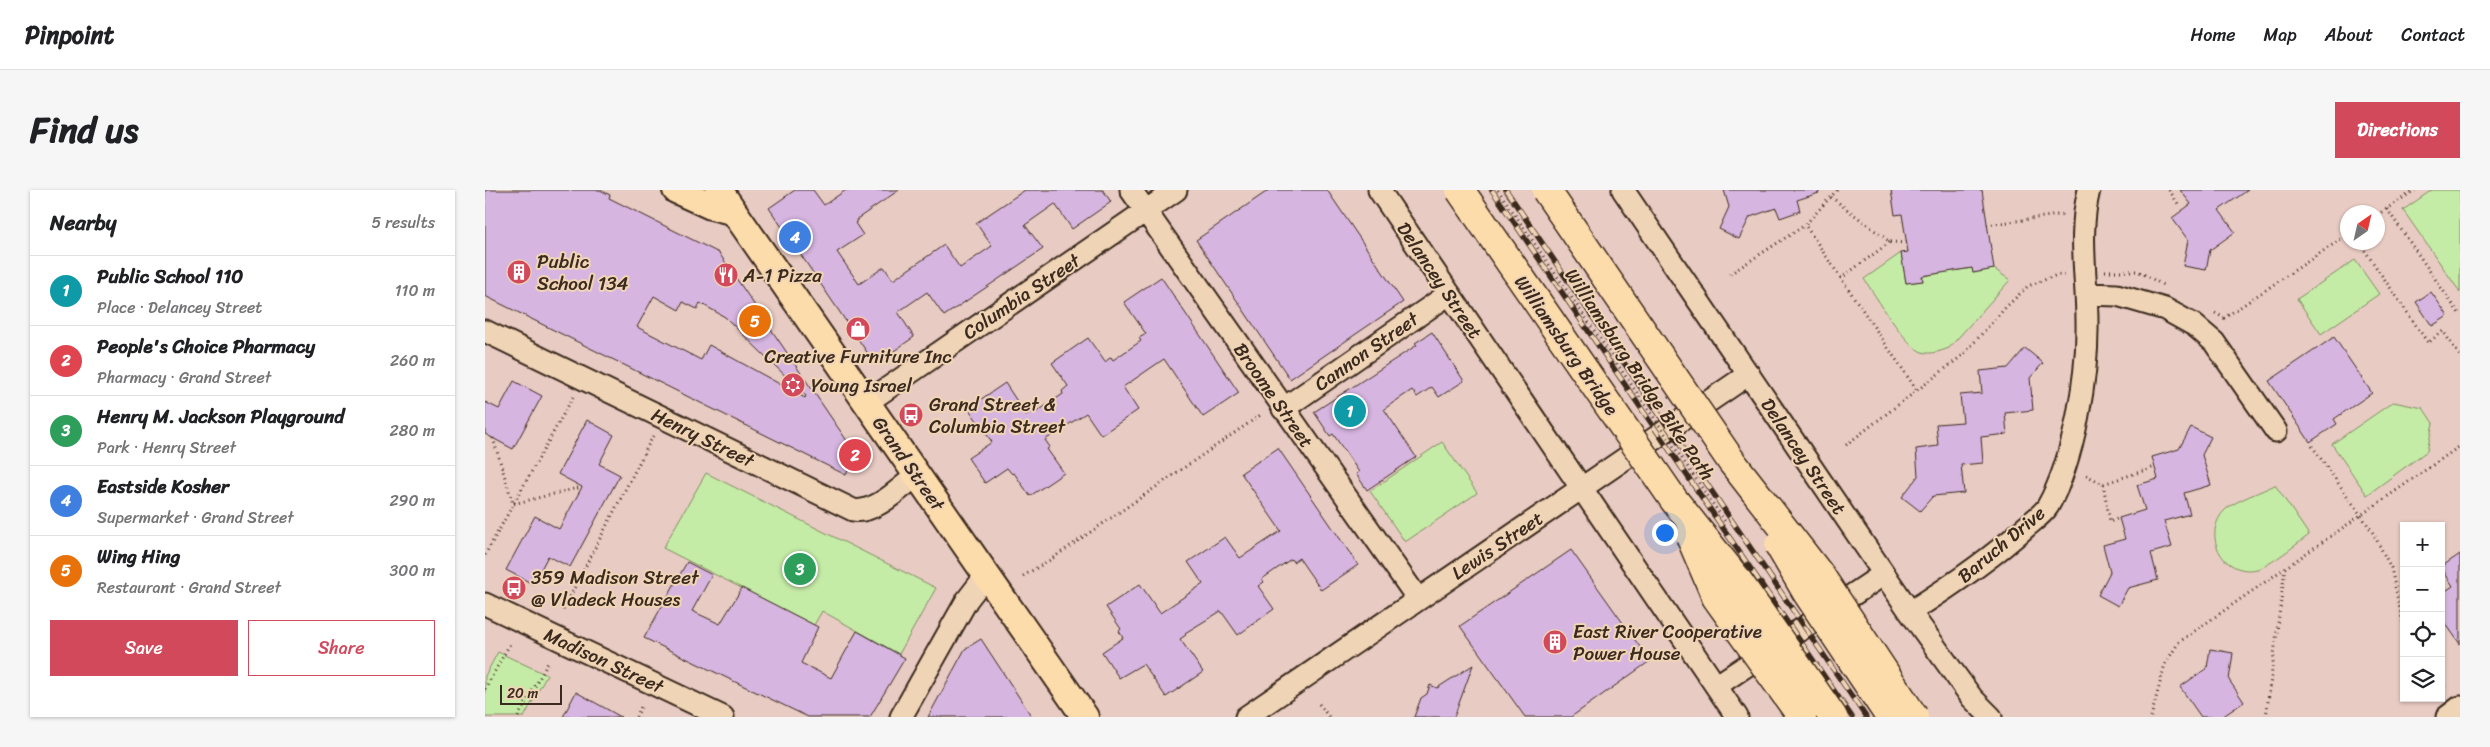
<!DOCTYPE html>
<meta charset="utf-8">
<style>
:root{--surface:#fff;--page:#f6f6f6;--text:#202124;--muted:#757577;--line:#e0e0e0;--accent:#d1495b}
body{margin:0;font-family:Sriracha,sans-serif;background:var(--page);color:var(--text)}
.controls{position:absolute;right:15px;bottom:15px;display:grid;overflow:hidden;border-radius:0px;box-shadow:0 1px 4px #0004}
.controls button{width:45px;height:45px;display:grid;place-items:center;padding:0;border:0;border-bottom:1px solid var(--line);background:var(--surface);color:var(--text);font:25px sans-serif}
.compass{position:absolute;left:1855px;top:15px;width:45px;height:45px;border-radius:50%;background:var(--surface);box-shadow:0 1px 4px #0004;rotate:34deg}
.scale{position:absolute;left:15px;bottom:12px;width:62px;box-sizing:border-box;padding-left:5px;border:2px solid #3b2a1e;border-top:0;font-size:14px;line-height:18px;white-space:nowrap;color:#3b2a1e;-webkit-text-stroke:4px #f0d4b6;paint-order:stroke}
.you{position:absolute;left:1179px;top:342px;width:18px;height:18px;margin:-12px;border:4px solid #fff;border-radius:50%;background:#1a73e8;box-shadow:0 0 0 8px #1a73e833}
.badge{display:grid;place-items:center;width:32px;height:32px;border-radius:50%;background:var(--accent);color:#fff;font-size:16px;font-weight:700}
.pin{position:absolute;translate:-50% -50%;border:2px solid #fff;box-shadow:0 1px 5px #0006}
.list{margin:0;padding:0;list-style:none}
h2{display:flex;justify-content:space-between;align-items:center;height:65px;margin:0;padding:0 20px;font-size:21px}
h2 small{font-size:16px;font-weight:400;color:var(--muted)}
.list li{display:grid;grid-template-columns:32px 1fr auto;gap:15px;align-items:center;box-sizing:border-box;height:70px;padding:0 20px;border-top:1px solid var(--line)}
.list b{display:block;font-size:19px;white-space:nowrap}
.list p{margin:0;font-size:16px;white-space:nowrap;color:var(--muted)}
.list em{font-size:16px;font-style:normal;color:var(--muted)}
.actions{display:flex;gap:10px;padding:15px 20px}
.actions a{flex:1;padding:11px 0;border:1px solid var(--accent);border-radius:0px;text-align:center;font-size:18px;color:var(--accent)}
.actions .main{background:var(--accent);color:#fff}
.icon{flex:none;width:28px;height:28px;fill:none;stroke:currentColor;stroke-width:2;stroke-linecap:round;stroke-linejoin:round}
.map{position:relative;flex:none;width:1975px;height:527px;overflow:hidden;border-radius:0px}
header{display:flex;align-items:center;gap:30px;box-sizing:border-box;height:70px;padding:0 25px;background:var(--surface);border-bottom:1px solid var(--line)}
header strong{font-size:24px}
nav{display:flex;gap:28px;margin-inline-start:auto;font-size:18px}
.intro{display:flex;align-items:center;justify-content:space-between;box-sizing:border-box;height:120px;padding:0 30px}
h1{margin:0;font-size:35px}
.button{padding:12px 22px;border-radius:0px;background:var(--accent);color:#fff;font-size:18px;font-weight:700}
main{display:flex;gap:30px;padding:0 30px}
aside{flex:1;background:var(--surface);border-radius:0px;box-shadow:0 1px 4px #0004}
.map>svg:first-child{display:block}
.green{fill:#c5eca7;stroke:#808b62}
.building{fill:#d6b5e1;stroke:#3b2a1e;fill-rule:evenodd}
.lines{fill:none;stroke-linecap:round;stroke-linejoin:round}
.minor-casing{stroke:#3b2a1e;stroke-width:25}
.major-casing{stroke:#3b2a1e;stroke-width:30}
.path{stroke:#3b2a1e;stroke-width:3;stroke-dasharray:1 4;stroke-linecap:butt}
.minor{stroke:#f0d4b6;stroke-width:21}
.major{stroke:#fddcac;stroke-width:26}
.rail-casing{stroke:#3b2a1e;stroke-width:5.5}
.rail{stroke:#f0d4b6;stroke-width:4;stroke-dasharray:11;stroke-linecap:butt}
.highway-bridge-casing{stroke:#3b2a1e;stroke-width:31;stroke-linecap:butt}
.path-bridge{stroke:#3b2a1e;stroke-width:3;stroke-dasharray:1 4;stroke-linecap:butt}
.highway-bridge{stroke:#fddcac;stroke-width:28}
.labels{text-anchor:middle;stroke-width:4;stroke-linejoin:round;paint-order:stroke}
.poi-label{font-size:19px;fill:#3b2a1e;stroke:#f0d4b6;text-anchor:start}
.street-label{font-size:19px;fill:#3b2a1e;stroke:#f0d4b6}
</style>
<header>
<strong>Pinpoint</strong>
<nav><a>Home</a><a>Map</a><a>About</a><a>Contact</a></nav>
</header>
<div class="intro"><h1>Find us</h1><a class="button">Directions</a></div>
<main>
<aside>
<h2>Nearby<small>5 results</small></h2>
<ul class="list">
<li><span class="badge" style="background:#0f9aa8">1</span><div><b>Public School 110</b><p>Place · Delancey Street</p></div><em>110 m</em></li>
<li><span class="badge" style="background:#e0444e">2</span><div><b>People's Choice Pharmacy</b><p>Pharmacy · Grand Street</p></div><em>260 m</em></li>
<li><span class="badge" style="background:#2e9e5b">3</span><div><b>Henry M. Jackson Playground</b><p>Park · Henry Street</p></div><em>280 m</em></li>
<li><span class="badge" style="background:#3f7fe0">4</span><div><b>Eastside Kosher</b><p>Supermarket · Grand Street</p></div><em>290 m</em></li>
<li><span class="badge" style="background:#e8710a">5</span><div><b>Wing Hing</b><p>Restaurant · Grand Street</p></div><em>300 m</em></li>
</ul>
<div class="actions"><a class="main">Save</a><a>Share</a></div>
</aside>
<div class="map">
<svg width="1975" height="527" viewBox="0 0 1975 527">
<rect width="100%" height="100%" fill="#e8cbc3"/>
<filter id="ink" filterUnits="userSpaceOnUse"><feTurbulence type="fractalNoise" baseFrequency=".02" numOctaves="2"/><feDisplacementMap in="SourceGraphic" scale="10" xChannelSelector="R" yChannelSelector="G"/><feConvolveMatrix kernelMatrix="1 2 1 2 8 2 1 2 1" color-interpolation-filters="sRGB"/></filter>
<g filter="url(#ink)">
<path class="green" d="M1947 0H1975V102L1918 20Z
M1416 63 1421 93 1438 91 1437 86 1487 78 1488 83 1509 79 1525 90 1464 158C1456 161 1445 165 1437 162 1420 156 1391 106 1379 89Z
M1870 70 1894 104 1836 144 1812 109Z
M1908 212 1938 218 1948 233 1942 261 1882 305 1847 254Z
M957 252 992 303 920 352 885 301Z
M221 283 451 398 414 464 337 421 329 435 178 358Z
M1790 295 1824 345C1813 353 1783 377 1772 379 1736 387 1716 342 1741 319 1750 311 1778 301 1790 295Z
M13 462 62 485 39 527H0V486Z"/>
<path class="building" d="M0 0H115L125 5 124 8 234 63 371 264 361 285 0 106ZM169 106 194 120 198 112 212 119 215 113 240 127 321 206 320 208 224 155 216 170 152 137Z
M310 0H328L339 15 361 0H414L372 29 373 31 370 33 378 45 352 62 374 94 399 77 408 90 459 55 475 78 507 56 491 33 540 0H618L626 12 587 39 570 14 540 35 558 59 459 126 442 102 413 122 429 147 390 174 284 18Z
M784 0H842L918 112 805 189 711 50Z
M1239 0H1334V3L1312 10 1315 21 1295 28 1291 18 1265 27 1254 49 1234 39 1244 17Z
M1406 0H1497L1509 79 1488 83 1487 78 1437 86 1438 91 1421 93 1416 63 1423 62 1417 24 1410 25Z
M1695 0H1763L1734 20 1750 42 1725 60 1721 80 1698 76 1703 50 1687 28 1706 14Z
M676 87 754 203 718 227 679 169 638 197 653 220 616 245 601 223 560 250 565 257 562 259 579 283 545 306 529 283 527 284 522 278 500 293 483 268 507 252 483 218 520 193 541 225 548 220 550 223 578 204 577 201 583 196 567 173 603 148 620 172 626 167 628 170 656 151 654 148 661 144 639 112Z
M1946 102 1963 126 1947 136 1931 112Z
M947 142 979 191 954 207 947 197 932 207 927 200 899 219 931 267 882 300 871 284 874 282 848 244 845 246 829 222 932 155 930 153Z
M1849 147 1887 203 1849 229 1852 234 1825 252 1784 191Z
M1540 158 1558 173 1545 188 1548 220 1520 223 1522 244 1496 247 1498 273 1476 275 1479 303 1448 306 1435 321 1417 307 1433 286 1431 259 1453 256 1451 234 1478 232 1475 205 1497 203 1495 181 1523 178Z
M29 191 57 206 28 259 0 244V212L14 219Z
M102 230 129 245 114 274 135 285 85 377 63 366 48 394 21 380 50 326 74 339 97 297 73 284Z
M1706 237 1726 247 1717 265 1726 295 1699 303 1705 324 1679 331 1687 357 1666 363 1673 390 1643 398 1633 416 1613 405 1625 382 1618 355 1640 349 1634 328 1660 320 1652 295 1673 289 1667 267 1694 259Z
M793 258 873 375 836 400 814 368 808 372 806 369 777 389 779 392 773 396 789 419 753 445 736 421 700 443 701 445 695 449 718 482 681 507 658 474 634 488 617 462 638 448 634 441 636 439 621 417 655 394 675 423 718 394 703 372 740 347 755 368 796 341 756 283Z
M1086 360 1165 471 1086 527H1040L975 436Z
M1975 364V454L1956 427V404L1968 396 1956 377Z
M202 372 227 385 207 421 235 434 257 398 333 437 316 473 346 488 372 441 420 468 385 527H323L159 448Z
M496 449 547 527H443L480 459Z
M1725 459 1748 463 1744 490 1759 512 1737 527H1716L1695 497 1722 478Z
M988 475 969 527H929L936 508 942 504 945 495 952 498Z
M91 502 136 527H78Z"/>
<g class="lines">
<defs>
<path id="minor" d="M646 0 933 409
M894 0 1252 527
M1138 0 1425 422 1487 508 1506 527
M1602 104 1632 105 1680 119 1709 135 1729 152 1791 241
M0 141 368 320C390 324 415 298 432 285
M381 213 691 0
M798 219 964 104
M0 414 238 527
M1425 422C1466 396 1506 369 1541 337 1548 331 1558 324 1563 316 1589 270 1603 185 1602 132 1602 87 1593 44 1604 0
M1231 496 1399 384
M416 527 482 410 502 384
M761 527 1264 184
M1962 527 1975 517"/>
<path id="major" d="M191 0 226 16 246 21
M234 0 600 527"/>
</defs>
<use href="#minor" class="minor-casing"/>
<use href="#major" class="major-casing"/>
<path class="path" d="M1352 0 1320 35 1433 202
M1684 0 1694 15
M1346 7 1405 52 1355 89
M1902 19 1975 125
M1892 25 1930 0
M1502 35 1580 24
M1405 52 1422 53
M1874 52 1943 153 1958 141 1975 166
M1620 81H1653L1678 95
M1245 84 1320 35
M1730 123 1739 128 1862 45
M8 248 28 314 97 297
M1361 255 1478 165 1519 119 1543 96 1572 85H1579
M1827 256 1887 341 1906 378 1919 438
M1601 285 1618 294 1670 277
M1618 294 1625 332 1634 328
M0 365 88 207
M538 386 565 370 777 224
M78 420 168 246
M1956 494 1961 500
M0 499 26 452
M834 514 844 527
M33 527 64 471
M151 527 157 515
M1666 527 1680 474 1694 452 1975 256
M1781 527 1800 379"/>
<use href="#minor" class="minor"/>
<use href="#major" class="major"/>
<defs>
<path id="rail" d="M1007 0 1367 527
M1021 0 1381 527"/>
</defs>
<use href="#rail" class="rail-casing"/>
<use href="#rail" class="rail"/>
<defs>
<path id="highway-bridge" d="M975 0 1189 310 1251 388 1348 527
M1061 0 1247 272 1335 385 1429 527
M1205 346 1231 407 1317 527
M1294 355 1322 403 1405 527"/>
</defs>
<use href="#highway-bridge" class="highway-bridge-casing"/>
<path class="path-bridge" d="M1013 0 1241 333"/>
<use href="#highway-bridge" class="highway-bridge"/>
</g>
</g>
<defs>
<symbol id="building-disc" viewBox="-11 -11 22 22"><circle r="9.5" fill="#d1495b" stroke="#f0d4b6"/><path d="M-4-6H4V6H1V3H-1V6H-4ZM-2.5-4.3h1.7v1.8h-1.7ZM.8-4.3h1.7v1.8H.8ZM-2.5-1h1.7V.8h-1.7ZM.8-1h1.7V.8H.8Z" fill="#fff"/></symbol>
<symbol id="restaurant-disc" viewBox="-11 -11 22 22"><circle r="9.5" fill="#d1495b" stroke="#f0d4b6"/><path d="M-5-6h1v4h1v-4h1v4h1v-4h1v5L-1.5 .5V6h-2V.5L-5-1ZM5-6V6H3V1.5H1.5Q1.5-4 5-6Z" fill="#fff"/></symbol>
<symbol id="shop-disc" viewBox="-11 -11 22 22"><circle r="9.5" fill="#d1495b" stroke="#f0d4b6"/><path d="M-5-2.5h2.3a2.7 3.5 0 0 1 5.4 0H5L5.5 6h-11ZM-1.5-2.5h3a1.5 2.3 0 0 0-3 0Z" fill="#fff"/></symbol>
<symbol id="synagogue-disc" viewBox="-11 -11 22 22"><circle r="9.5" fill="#d1495b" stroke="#f0d4b6"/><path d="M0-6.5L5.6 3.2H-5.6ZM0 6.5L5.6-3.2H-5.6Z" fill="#fff"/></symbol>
<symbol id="bus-disc" viewBox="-11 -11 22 22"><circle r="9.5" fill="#d1495b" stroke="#f0d4b6"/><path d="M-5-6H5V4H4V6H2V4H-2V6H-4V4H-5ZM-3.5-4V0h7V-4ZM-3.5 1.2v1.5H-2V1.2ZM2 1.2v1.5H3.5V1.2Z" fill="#fff"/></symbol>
</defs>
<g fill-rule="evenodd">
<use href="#building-disc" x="20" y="68" width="28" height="28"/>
<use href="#restaurant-disc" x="227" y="71" width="28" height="28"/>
<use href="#shop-disc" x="359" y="125" width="28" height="28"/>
<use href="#synagogue-disc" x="294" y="181" width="28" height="28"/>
<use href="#bus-disc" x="412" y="211" width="28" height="28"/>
<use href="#bus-disc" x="15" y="384" width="28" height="28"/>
<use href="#building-disc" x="1056" y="438" width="28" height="28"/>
</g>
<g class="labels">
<g class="poi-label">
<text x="52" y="78">Public<tspan x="52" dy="22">School 134</tspan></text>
<text x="258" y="92">A-1 Pizza</text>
<text x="373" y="173" text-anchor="middle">Creative Furniture Inc</text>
<text x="326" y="202">Young Israel</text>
<text x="444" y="221">Grand Street &amp;<tspan x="444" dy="22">Columbia Street</tspan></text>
<text x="46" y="394">359 Madison Street<tspan x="46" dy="22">@ Vladeck Houses</tspan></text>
<text x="1088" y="448">East River Cooperative<tspan x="1088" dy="22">Power House</tspan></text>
</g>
<g class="street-label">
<text transform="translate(955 90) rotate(56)" y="7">Delancey Street</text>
<text transform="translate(536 106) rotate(-34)" y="7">Columbia Street</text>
<text transform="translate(1082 155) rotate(55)" y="7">Williamsburg Bridge</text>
<text transform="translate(881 161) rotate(-35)" y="7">Cannon Street</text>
<text transform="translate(1155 184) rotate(56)" y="7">Williamsburg Bridge Bike Path</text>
<text transform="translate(789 205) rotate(55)" y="7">Broome Street</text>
<text transform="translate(218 247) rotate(26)" y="7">Henry Street</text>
<text transform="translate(1319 266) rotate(56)" y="7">Delancey Street</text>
<text transform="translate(424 273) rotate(55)" y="7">Grand Street</text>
<text transform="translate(1516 354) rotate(-40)" y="7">Baruch Drive</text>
<text transform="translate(1012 355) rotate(-34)" y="7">Lewis Street</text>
<text transform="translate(119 470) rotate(25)" y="7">Madison Street</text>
</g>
</g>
</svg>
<div class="controls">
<button>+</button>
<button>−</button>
<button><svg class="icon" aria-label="locate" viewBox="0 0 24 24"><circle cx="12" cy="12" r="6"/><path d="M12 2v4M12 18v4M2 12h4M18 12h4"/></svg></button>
<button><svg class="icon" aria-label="layers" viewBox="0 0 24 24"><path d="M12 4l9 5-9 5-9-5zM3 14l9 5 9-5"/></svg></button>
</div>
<svg class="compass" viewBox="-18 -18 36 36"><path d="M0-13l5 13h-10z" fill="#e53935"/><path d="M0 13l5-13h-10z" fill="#757577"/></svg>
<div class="scale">20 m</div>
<div class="you"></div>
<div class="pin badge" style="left:865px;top:221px;background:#0f9aa8">1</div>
<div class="pin badge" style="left:370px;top:265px;background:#e0444e">2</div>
<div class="pin badge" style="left:315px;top:379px;background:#2e9e5b">3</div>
<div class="pin badge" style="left:310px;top:47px;background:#3f7fe0">4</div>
<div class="pin badge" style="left:270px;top:131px;background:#e8710a">5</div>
</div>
</main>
